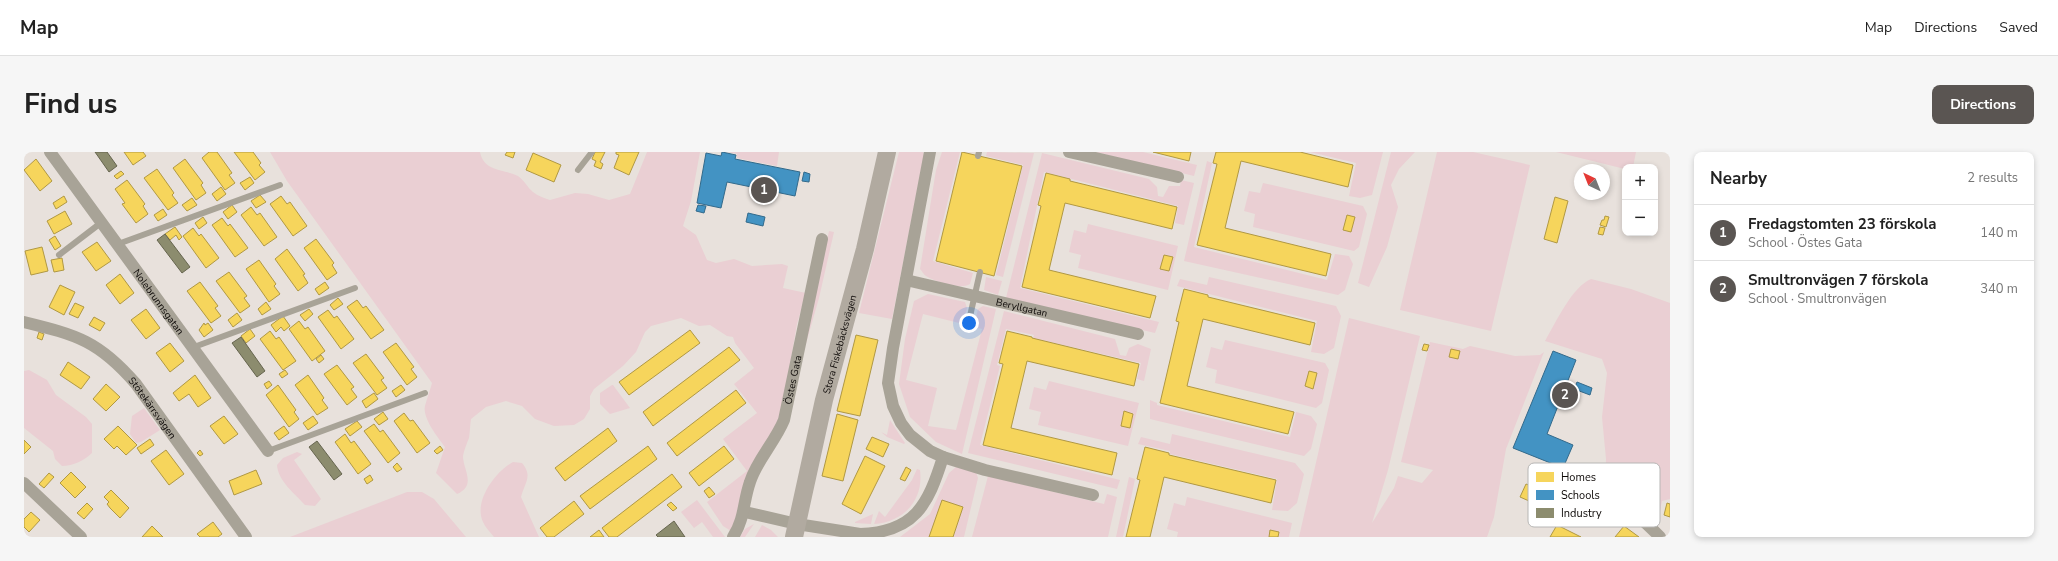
<!DOCTYPE html>
<meta charset="utf-8">
<style>
:root{--surface:#fff;--page:#f6f6f6;--text:#222;--muted:#767676;--line:#e0e0e0;--accent:#5a5552}
body{margin:0;font-family:"Nunito Sans",sans-serif;background:var(--page);color:var(--text)}
.controls{position:absolute;right:12px;top:12px;display:grid;overflow:hidden;border-radius:8px;box-shadow:0 2px 6px #0003}
.controls button{width:36px;height:36px;display:grid;place-items:center;padding:0;border:0;border-bottom:1px solid var(--line);background:var(--surface);color:var(--text);font:20px sans-serif}
.compass{position:absolute;left:1550px;top:12px;width:36px;height:36px;border-radius:50%;background:var(--surface);box-shadow:0 2px 6px #0003;rotate:317deg}
.you{position:absolute;left:945px;top:171px;width:14px;height:14px;margin:-10px;border:3px solid #fff;border-radius:50%;background:#1a73e8;box-shadow:0 0 0 6px #1a73e833}
.badge{display:grid;place-items:center;width:26px;height:26px;border-radius:50%;background:var(--accent);color:#fff;font-size:13px;font-weight:700}
.pin{position:absolute;translate:-50% -50%;border:2px solid #fff;box-shadow:0 1px 4px #0006}
.list{margin:0;padding:0;list-style:none}
h2{display:flex;justify-content:space-between;align-items:center;height:52px;margin:0;padding:0 16px;font-size:17px}
h2 small{font-size:13px;font-weight:400;color:var(--muted)}
.list li{display:grid;grid-template-columns:26px 1fr auto;gap:12px;align-items:center;box-sizing:border-box;height:56px;padding:0 16px;border-top:1px solid var(--line)}
.list b{display:block;font-size:15px;white-space:nowrap}
.list p{margin:0;font-size:13px;white-space:nowrap;color:var(--muted)}
.list em{font-size:13px;font-style:normal;color:var(--muted)}
.map{position:relative;flex:none;width:1646px;height:385px;overflow:hidden;border-radius:8px}
header{display:flex;align-items:center;gap:24px;box-sizing:border-box;height:56px;padding:0 20px;background:var(--surface);border-bottom:1px solid var(--line)}
header strong{font-size:19px}
nav{display:flex;gap:22px;margin-inline-start:auto;font-size:14px}
.intro{display:flex;align-items:center;justify-content:space-between;box-sizing:border-box;height:96px;padding:0 24px}
h1{margin:0;font-size:28px}
.button{padding:10px 18px;border-radius:8px;background:var(--accent);color:#fff;font-size:14px;font-weight:700}
main{display:flex;gap:24px;padding:0 24px}
aside{flex:1;background:var(--surface);border-radius:8px;box-shadow:0 2px 6px #0003}
.map>svg:first-child{display:block}
.green{fill:#eacfd3}
.homes{fill:#f6d55c;stroke:#b09843}
.schools{fill:#4393c3;stroke:#336a8b}
.industry{fill:#8c8c6e;stroke:#66654f}
.lines{fill:none;stroke-linecap:round;stroke-linejoin:round}
.lane{stroke:#a8a397;stroke-width:6}
.street{stroke:#a8a397;stroke-width:12}
.secondary{stroke:#b1aaa0;stroke-width:18}
.labels{text-anchor:middle;stroke-width:4;stroke-linejoin:round;paint-order:stroke}
.street-label{font-size:10px;fill:#0e0a08;stroke:#fff}
.key{fill:#fff;stroke:#b7b6b5;stroke-width:1}
.key-label{font-size:11px;fill:#0e0a08}
</style>
<header>
<strong>Map</strong>
<nav><a>Map</a><a>Directions</a><a>Saved</a></nav>
</header>
<div class="intro"><h1>Find us</h1><a class="button">Directions</a></div>
<main>
<div class="map">
<svg width="1646" height="385" viewBox="0 0 1646 385">
<rect width="100%" height="100%" fill="#e8e1dc"/>
<path class="green" d="M246 0H456C460 20 480 17 494 24 500 28 504 36 509 40 514 44 520 46 526 48L551 41 564 42 585 48 606 42 623 0H676L667 49 659 74 672 83 683 108 692 111 710 107 728 114 758 112 764 114 759 136 782 141 773 172 757 264 707 379 699 374 683 350 723 319 699 287 733 261 710 232 730 216 711 191 709 185 703 184 686 173 675 174 657 166 627 174 621 180 612 200 599 214 570 237 566 244V257L560 267 550 273 530 274 511 267 498 254 482 249 462 255 447 267C446 273 446 280 445 286 443 291 440 298 439 304 439 318 453 333 433 342L412 321 421 295C415 287 398 266 401 254 403 246 406 239 408 231L263 29Z
M704 0H755L753 14 713 6V2Z
M875 0H899L900 3 868 167 835 161Z
M918 0H936L909 109 949 121 946 132C936 138 912 130 902 124 900 123 898 119 896 117L912 18Z
M963 0 1010 1 979 125 972 123 999 13 962 4Z
M1071 0H1119L1173 13 1170 24Z
M1286 0H1359L1348 43 1336 46 1325 44 1332 11Z
M1367 0H1391L1375 17 1367 33 1374 55 1363 95 1345 135 1334 131Z
M1413 0H1449L1506 13 1467 179 1376 158Z
M1532 0H1612L1609 15H1601V17Z
M1018 1 1125 27 1133 35 1134 44 1139 45 1145 34H1156L1157 28 1170 31 1160 73 1151 71 1154 54 1020 20 996 136 1135 170 1131 181 982 146Z
M1183 9 1188 11 1170 95 1303 128 1311 102 1325 104 1329 112 1321 138 1314 143 1160 109Z
M1239 31 1339 54 1343 62 1335 95 1330 99 1229 75 1231 62 1220 59 1225 39 1236 41Z
M1064 72 1154 94 1144 138 1054 116 1057 103 1045 100 1050 78 1062 81Z
M805 79 810 80 795 146 781 195Z
M962 125 978 129 974 143 960 138Z
M1185 125 1312 154 1317 164 1310 196 1300 202 1287 200 1293 169 1153 134 1156 127 1183 133Z
M1567 127 1607 137 1646 151V347L1638 349 1633 374 1605 348 1581 334 1582 307 1578 265 1583 221 1578 207 1521 189C1532 170 1548 135 1567 127Z
M904 142 941 150 943 156 939 172 899 162 882 228 913 236 904 274 932 278 958 177 950 175 954 157 959 154 972 157 938 302 912 290 886 265 875 232 881 187 890 149Z
M980 159 1091 187 1096 203 1102 204 1105 196 1114 192 1127 197 1120 229 1113 227 1117 211 1009 186 1010 183 982 177 973 213 976 214 956 293 1096 328 1093 337 944 301Z
M1325 166 1396 184 1364 318 1348 371 1370 336 1374 324 1398 331 1409 318 1377 310 1406 190 1439 197 1446 194 1491 204 1516 203 1520 200 1482 297 1470 365 1463 385H1275Z
M1201 188 1301 211 1305 218 1298 251 1292 256 1191 231 1193 218 1182 215 1187 195 1198 198Z
M5 218 23 228 32 243 62 265 68 272V301C61 308 49 314 38 314L31 307 29 299 0 276V219Z
M1025 229 1115 251 1104 294 1014 273 1017 260 1005 257 1010 235 1022 238Z
M588 233H589L606 256 586 262 576 252V241Z
M1126 248 1133 251V253L1266 285 1272 260 1287 264 1293 272 1287 297 1280 304 1126 267Z
M120 256 136 278 117 290 112 291 106 282 108 264Z
M866 268 881 291 880 292 863 285 857 280 863 283Z
M1148 282 1271 311 1280 322 1273 351 1264 359 1248 358 1253 327 1146 302V299L1114 292 1117 285 1146 292Z
M273 300 278 302 270 308 297 347 291 354 281 353C271 342 254 329 253 313L259 306Z
M489 310 498 311C509 324 501 330 497 345L515 385H470C466 380 461 375 459 370 449 349 472 319 489 310Z
M932 315 952 320 954 326 940 385H876L906 362 925 321Z
M893 317 896 318C900 348 880 370 850 372L855 359 861 365 888 328Z
M964 324 1080 352 1083 342 1093 345 1084 385H948Z
M1105 325 1111 327 1099 385H1092Z
M383 340H398L410 347 442 385H266Z
M1163 345 1268 371 1265 385H1153L1154 380 1143 377 1150 351 1161 354Z
M673 348 701 385H689L678 370 670 376 657 360Z
M849 362 847 372 831 371V370Z
M730 372 721 385H716L721 377Z
M738 373 747 378 754 385H731Z"/>
<path class="homes" d="M100 0H119L122 4 109 13Z
M185 0H193L208 21 205 23 211 31 201 38 178 6Z
M210 0H229L237 11 235 13 241 20 231 28Z
M483 0H491L489 6 481 3Z
M571 0H581L576 10 579 12 577 17 570 14 572 9 568 7Z
M592 0H615L605 23 590 16 595 3 592 2Z
M938 0 998 14 970 124 912 109Z
M1129 0H1167L1165 9Z
M1192 0H1276L1329 13 1324 35 1217 9 1201 76 1307 102 1302 124 1173 93 1193 12 1189 11Z
M509 1 537 13 530 30 502 18Z
M12 7 28 29 16 39 0 18Z
M161 7 179 31 177 33 182 41 172 48 149 16Z
M133 17 150 41 148 43 154 51 144 58 120 26Z
M97 19 100 22 93 27 90 24Z
M1022 21 1046 27V29L1153 55 1148 77 1041 51 1025 118 1132 144 1126 166 998 135 1017 54 1014 53Z
M226 25 230 31 221 38 216 31Z
M103 28 121 52 119 54 124 62 112 71 98 52 101 51 91 37Z
M197 35 202 42 193 49 188 42Z
M236 43 242 50 232 56 227 49Z
M40 44 43 50 32 57 29 51Z
M257 44 263 52 266 50 283 74 269 84 246 52Z
M1531 45 1544 49 1533 91 1520 87Z
M168 46 173 53 163 59 158 53Z
M208 53 213 60 204 67 199 60Z
M227 55 233 63 236 61 253 85 240 94 217 63Z
M139 57 143 63 134 69 130 63Z
M41 59 48 72 30 82 23 69Z
M1323 63 1331 65 1327 80 1319 78Z
M1581 64 1585 65 1582 75 1576 73 1578 68H1580Z
M179 65 183 71 175 77 171 71Z
M198 66 204 74 206 72 224 96 211 105 188 73Z
M151 75 158 85 155 88 152 83 146 88 141 82Z
M1576 75 1581 76 1579 83 1574 82Z
M169 76 175 84 177 82 195 106 182 116 159 84Z
M31 84 37 94 31 98 25 88Z
M292 87 310 111 308 113 313 121 303 128 280 96Z
M73 90 87 109 72 119 58 100Z
M18 95 24 119 7 123 1 99Z
M263 97 281 122 279 123 284 131 274 139 251 107Z
M1140 103 1149 105 1145 119 1136 117Z
M38 106 40 118 30 120 27 108Z
M235 108 252 132 250 134 256 142 245 150 222 117Z
M205 120 223 144 220 146 226 154 216 161 192 129Z
M96 122 110 141 96 152 82 133Z
M176 130 194 154 191 156 197 164 187 171 163 139Z
M301 130 305 136 295 143 291 137Z
M36 133 51 140 40 163 25 155Z
M1160 137 1184 143V145L1291 171 1286 193 1179 167 1163 234 1270 260 1264 282 1136 251 1155 170 1152 169Z
M314 146 319 152 310 158 306 153Z
M333 148 339 156 342 154 360 178 347 187 323 155Z
M242 150 247 157 238 163 234 157Z
M51 151 60 155 54 166 45 162Z
M122 157 136 176 122 187 107 168Z
M285 157 289 162 281 169 276 163Z
M304 158 310 166 313 164 330 187 317 197 294 165Z
M213 161 218 168 209 175 204 168Z
M259 164 266 174 260 179 257 175 252 180 247 173Z
M70 165 81 171 76 179 65 173Z
M275 169 281 177 284 175 301 199 288 209 265 177Z
M180 171 181 173 184 171 189 178 180 185 175 178Z
M226 177 231 184 222 191 217 184Z
M666 178 676 191 605 243 595 230Z
M246 179 252 187 255 185 272 209 259 218 236 187Z
M983 179 1008 185V186L1115 212 1110 234 1003 209 987 276 1093 301 1088 323 959 293 979 212 975 211Z
M15 180 20 182 18 188 13 186Z
M832 183 854 188 836 264 813 259Z
M146 191 160 209 146 220 132 201Z
M372 191 390 215 387 217 393 225 383 233 359 200Z
M1400 192 1405 193 1403 199 1398 198Z
M705 195 716 208 629 274 619 260Z
M1427 197 1436 199 1434 207 1425 205Z
M342 202 360 226 357 228 363 236 353 243 329 211Z
M297 203 300 207 295 211 292 207Z
M44 210 66 225 57 237 36 223Z
M313 213 330 235 327 237 333 245 323 253 300 222Z
M261 218 264 222 258 226 255 222Z
M1285 219 1293 221 1289 237 1281 234Z
M171 223 187 246 174 255 165 242 155 249 149 241Z
M284 223 300 246 298 248 304 256 293 263 271 233Z
M245 229 248 233 243 237 240 232Z
M82 232 96 245 82 259 69 247Z
M254 233 272 258 270 260 275 267 265 275 242 243Z
M377 233 381 238 372 245 368 239Z
M712 238 722 251 653 304 643 291Z
M350 241 354 247 342 256 338 249Z
M1100 259 1109 262 1106 276 1097 274Z
M359 260 364 267 355 273 350 267Z
M380 261 386 269 389 268 406 291 393 301 370 269Z
M813 262 834 268 819 329 798 324Z
M200 264 214 282 200 292 186 274Z
M289 264 294 271 284 278 279 271Z
M333 269 338 275 326 284 321 277Z
M350 272 356 280 359 278 376 301 364 311 340 279Z
M94 274 113 293 102 303 93 294 90 297 80 287Z
M260 274 265 281 255 288 250 281Z
M584 276 593 289 541 329 531 316Z
M321 282 327 291 330 289 347 312 334 322 311 290Z
M848 285 865 292 859 305 842 297Z
M126 287 130 293 117 302 113 296Z
M0 288 7 295 0 302Z
M416 294 419 298 413 302 410 299Z
M624 294 633 307 566 357 556 344Z
M700 294 710 307 675 334 665 321Z
M1121 295 1145 301V303L1252 328 1247 351 1140 325 1126 385H1102L1116 328 1113 327Z
M142 298 160 322 145 333 127 309Z
M176 298 179 302 176 304 173 301Z
M841 304 861 314 837 362 818 352Z
M373 311 378 317 373 320 369 315Z
M882 315 887 318 881 329 876 327Z
M232 318 238 332 210 343 205 329Z
M47 320 62 335 51 346 36 331Z
M25 321 30 325 20 336 15 332Z
M648 322 658 335 593 385H585L578 376Z
M346 323 349 328 343 332 340 327Z
M1502 332 1517 338 1518 335 1529 339 1521 356 1496 345Z
M685 335 691 342 685 346 680 339Z
M87 338 105 356 96 366 86 356 83 352 85 350 80 345Z
M918 348 939 355 929 385H905Z
M550 349 560 362 530 385H523L516 376Z
M647 350 653 356 649 359 643 353Z
M63 351 69 357 60 367 53 361Z
M1643 351 1646 352V365L1640 363Z
M7 360 16 368 5 380 0 375V367Z
M189 370 198 382 194 385H176L173 382Z
M1533 373 1557 385H1526Z
M128 374 139 385H118Z
M1600 374 1615 385H1591Z
M575 378 580 385H566Z
M1246 378 1255 380 1254 385H1245Z"/>
<path class="schools" d="M698 0 712 3 711 7 776 20 771 44 703 30 697 56 673 51 682 1 697 4Z
M780 20 786 22 785 30 778 29Z
M674 53 682 54 680 61 672 59Z
M724 61 741 65 739 74 722 70Z
M1529 199 1552 208 1523 282 1549 293 1539 316 1489 296Z
M1553 230 1568 236 1566 243 1550 237Z"/>
<path class="industry" d="M71 0H83L93 14 85 20Z
M141 82 166 115 158 121 133 88Z
M217 185 241 219 233 225 208 191Z
M293 289 318 322 310 328 285 295Z
M650 369 661 385H634L632 383Z"/>
<g class="lines">
<path class="lane" d="M954 4 955 0
M554 18 568 0
M94 92 256 33
M35 103 78 70
M944 173 956 120
M170 195 331 136
M244 299 401 241"/>
<g class="street">
<path id="s1" d="M26 0 244 299"/>
<path d="M1045 0 1154 25"/>
<path id="s2" d="M882 128 1114 182"/>
<path id="s3" d="M0 170C53 183 75 189 112 232L222 385"/>
<path d="M919 305 961 318 1069 343"/>
<path d="M1546 329C1587 343 1606 354 1636 385"/>
<path d="M0 331 57 385"/>
<path d="M721 360 773 372 836 382C891 380 904 353 919 305L906 299 886 283 877 271 869 254 864 231 869 196 906 0"/>
<path id="s4" d="M709 385C721 366 719 350 726 330 733 308 751 290 760 268L798 87"/>
</g>
<path class="secondary" id="s5" d="M770 385 800 248 841 97 863 0"/>
</g>
<g class="labels">
<g class="street-label">
<text dy="4" stroke="none"><textPath href="#s1" startOffset="185">Nolebrunnsgatan</textPath></text>
<text dy="4" stroke="none"><textPath href="#s2" startOffset="119">Beryllgatan</textPath></text>
<text dy="4" stroke="none"><textPath href="#s5" startOffset="198">Stora Fiskebäcksvägen</textPath></text>
<text dy="4" stroke="none"><textPath href="#s4" startOffset="170">Östes Gata</textPath></text>
<text dy="4" stroke="none"><textPath href="#s3" startOffset="160">Stötekärrsvägen</textPath></text>
</g>
</g>
<rect x="1504" y="311" width="132" height="64" rx="6" class="key"/>
<rect x="1512" y="320" width="18" height="10" fill="#f6d55c"/>
<rect x="1512" y="338" width="18" height="10" fill="#4393c3"/>
<rect x="1512" y="356" width="18" height="10" fill="#8c8c6e"/>
<g class="key-label">
<text x="1537" y="329">Homes</text>
<text x="1537" y="347">Schools</text>
<text x="1537" y="365">Industry</text>
</g>
</svg>
<div class="controls">
<button>+</button>
<button>−</button>
</div>
<svg class="compass" viewBox="-18 -18 36 36"><path d="M0-13l5 13h-10z" fill="#e53935"/><path d="M0 13l5-13h-10z" fill="#767676"/></svg>
<div class="you"></div>
<div class="pin badge" style="left:740px;top:38px">1</div>
<div class="pin badge" style="left:1541px;top:243px">2</div>
</div>
<aside>
<h2>Nearby<small>2 results</small></h2>
<ul class="list">
<li><span class="badge">1</span><div><b>Fredagstomten 23 förskola</b><p>School · Östes Gata</p></div><em>140 m</em></li>
<li><span class="badge">2</span><div><b>Smultronvägen 7 förskola</b><p>School · Smultronvägen</p></div><em>340 m</em></li>
</ul>
</aside>
</main>
